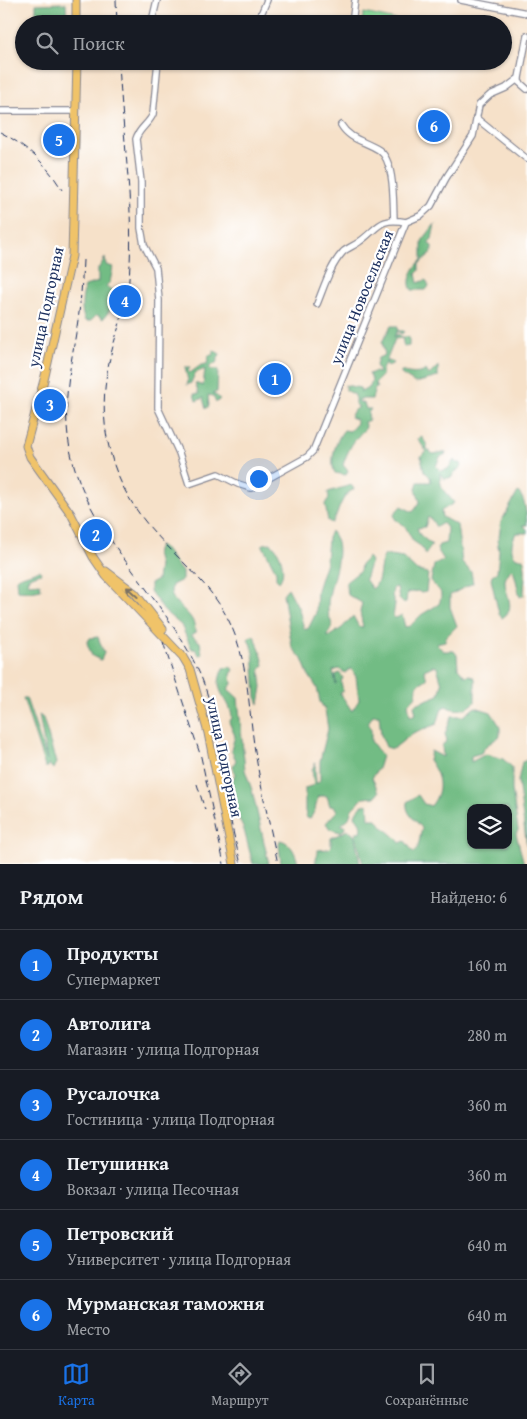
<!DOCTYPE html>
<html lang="ru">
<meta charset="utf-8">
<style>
:root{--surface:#171b24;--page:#20242c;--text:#f1f3f6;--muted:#9ea1a6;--line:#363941;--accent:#1a73e8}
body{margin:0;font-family:"Gentium Book Plus",serif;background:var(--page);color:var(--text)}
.controls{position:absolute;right:15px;bottom:15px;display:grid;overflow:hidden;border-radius:10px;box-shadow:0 1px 4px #0004}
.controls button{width:45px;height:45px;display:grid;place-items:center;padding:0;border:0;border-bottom:1px solid var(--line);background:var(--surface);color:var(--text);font:25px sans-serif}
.you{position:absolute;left:258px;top:478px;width:18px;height:18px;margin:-12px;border:4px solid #fff;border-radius:50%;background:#1a73e8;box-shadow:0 0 0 8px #1a73e833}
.badge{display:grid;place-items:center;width:32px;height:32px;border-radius:50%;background:var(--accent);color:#fff;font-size:16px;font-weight:700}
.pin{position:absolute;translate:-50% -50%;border:2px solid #fff;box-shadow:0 1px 5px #0006}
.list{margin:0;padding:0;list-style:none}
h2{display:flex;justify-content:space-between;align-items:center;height:65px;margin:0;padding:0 20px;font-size:21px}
h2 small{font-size:16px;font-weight:400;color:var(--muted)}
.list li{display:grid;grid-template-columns:32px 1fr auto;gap:15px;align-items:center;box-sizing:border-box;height:70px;padding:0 20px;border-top:1px solid var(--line)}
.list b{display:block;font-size:19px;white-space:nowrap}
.list p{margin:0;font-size:16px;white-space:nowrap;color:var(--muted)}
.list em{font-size:16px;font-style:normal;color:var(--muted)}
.icon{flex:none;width:28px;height:28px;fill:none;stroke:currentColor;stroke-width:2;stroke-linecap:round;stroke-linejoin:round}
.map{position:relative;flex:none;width:527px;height:864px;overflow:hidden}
.search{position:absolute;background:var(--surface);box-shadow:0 1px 4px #0004;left:15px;right:15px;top:15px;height:55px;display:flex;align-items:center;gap:12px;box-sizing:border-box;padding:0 18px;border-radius:28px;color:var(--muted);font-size:19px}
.sheet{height:485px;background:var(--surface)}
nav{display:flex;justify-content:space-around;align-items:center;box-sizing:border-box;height:70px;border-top:1px solid var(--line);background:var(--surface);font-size:14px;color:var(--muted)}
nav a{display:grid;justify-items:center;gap:2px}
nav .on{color:var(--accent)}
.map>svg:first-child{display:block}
.green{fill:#8ddd9c;stroke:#54867d}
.forest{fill:#72bc84;stroke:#467671;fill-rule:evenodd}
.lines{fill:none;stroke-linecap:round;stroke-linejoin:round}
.minor-casing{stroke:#888894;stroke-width:8}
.major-casing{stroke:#888894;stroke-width:9}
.minor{stroke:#fff;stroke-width:5.5}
.major{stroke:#f0c369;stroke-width:7}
.rail{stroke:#1b2f5e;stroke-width:1;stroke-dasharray:8 4;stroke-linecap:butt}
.oneway{stroke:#7b7263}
.labels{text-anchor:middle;stroke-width:4.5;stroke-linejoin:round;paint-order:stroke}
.street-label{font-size:16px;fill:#1b2f5e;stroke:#fff}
</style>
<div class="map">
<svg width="527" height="864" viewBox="0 0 527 864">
<rect width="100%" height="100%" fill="#fff"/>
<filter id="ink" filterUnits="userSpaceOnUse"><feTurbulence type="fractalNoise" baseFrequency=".02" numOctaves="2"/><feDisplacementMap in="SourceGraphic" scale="10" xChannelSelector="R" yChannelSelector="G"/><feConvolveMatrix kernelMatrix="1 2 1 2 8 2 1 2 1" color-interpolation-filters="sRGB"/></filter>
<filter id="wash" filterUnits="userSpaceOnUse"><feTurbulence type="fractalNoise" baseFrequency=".0096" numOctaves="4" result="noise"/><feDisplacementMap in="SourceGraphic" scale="20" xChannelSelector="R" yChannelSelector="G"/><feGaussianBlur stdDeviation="1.12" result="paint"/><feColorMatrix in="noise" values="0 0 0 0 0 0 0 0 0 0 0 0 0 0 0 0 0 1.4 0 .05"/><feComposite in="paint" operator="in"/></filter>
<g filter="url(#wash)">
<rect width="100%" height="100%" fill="#f6e1c9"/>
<path class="green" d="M364 13 400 21 399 24H361Z"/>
<path class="forest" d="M66 3 67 24H43V20L36 18V4Z
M435 224 432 239 428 243 432 246V252L419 264V271L416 274 418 283 426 280 429 286 426 290H412C406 281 414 266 422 260V241Z
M105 258 106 265 113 267 110 282 106 286 114 292 110 310 103 319 97 315 91 321H85C80 309 82 298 85 286L98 282V269Z
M391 326H397L398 331H404L402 334 397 331 394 337 398 334 402 337H409V346L404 347 402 338 395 339 386 362 389 361 394 363 388 366 386 363 382 369V376L375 383 377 388H375L372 399H359V402L364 403 366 409H371L368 413 369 420 364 422 366 428C354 439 348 449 343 465L348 471 346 475 335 473C329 462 336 439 344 430L350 431 357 423 355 419 350 417 354 410 359 407 355 404V395L346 390 345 385 360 388 361 392 370 387 372 379 369 374 374 372 379 373 376 365 378 358 385 355 382 342Z
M213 350 220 354 216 363 209 367 211 370H218L217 392 213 393 220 399 216 403 213 396 208 395 209 406 206 409 203 398 196 401 194 394H199L195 383 203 386 205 369 195 373 191 383 187 385 188 381 185 367H190L188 371 190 373 201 365 207 364 209 355H213Z
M438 366V377L415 383 401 374V371C408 374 421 375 426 370L429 375Z
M422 437 427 445V449L433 454 445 452 446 454 440 457 436 466 441 471 448 469 454 460 456 463H461L462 466 453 474 452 477 444 479 440 473C440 492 445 490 454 503L441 511 442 517 457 525 462 562 471 572 473 583 450 595V607L457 626 446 637 445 641 436 643 443 651H454L457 655 458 668 465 676 470 675 475 678V702C468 710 455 712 446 706L442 708 437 724 413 733 393 749 386 747 381 735 379 715H373L368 723 371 730V741L382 756 378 769 372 778 379 792 375 797 363 798 352 809 349 818 341 825 346 827 345 829 340 832 330 829 326 823 337 811 335 807 330 806 327 796H318L315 810 310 819 307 818 305 811V788L314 785 312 770 315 763 316 784 320 780V761L328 729 325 710 320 702 317 688 308 674 302 659 292 647 283 594 288 588 299 609 304 629H308L316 613 317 590 326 562 328 538 331 531C349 551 326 587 328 610 328 622 337 622 327 635L328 637 342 628 353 616 359 627H363L360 612 362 603 348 595 346 582 360 571 361 564 368 557 371 561 365 579 372 589C383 582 377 564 385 555L403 558 417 571 428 573 426 592 421 593 418 591 407 593 406 602 403 603 399 599 397 587 393 588 392 596 395 604 393 617 396 618 402 615 405 627 410 626 421 615 439 604C445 588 436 591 431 580L434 565 444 560 437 549 439 545 446 543 447 528 443 523 436 527 432 520 428 517 425 527 417 528 420 535 432 545 425 555 422 547 413 541 405 526 395 519 394 514 401 506 413 512 420 502 416 489 418 482H431L430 477 424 471 421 456 426 451 418 439ZM433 666 437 667 442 684 439 695 416 704 414 705 416 714 410 716 408 703C418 697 416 695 417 685L427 679 424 670ZM351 668 356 677 359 700 352 711 340 693 343 691 341 682 343 678 340 673 335 675 336 684 333 671 339 669 345 673Z
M351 485 354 489C340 496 340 511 332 523L328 521 325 504 329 498 328 492Z
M518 492C525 497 527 516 527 525H523L527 529V533H516C512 541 509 550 516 558H523C527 569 524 583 524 595L520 597 514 572 511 569C509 573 506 576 505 580 504 594 518 608 502 618L499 614 491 579 492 575 497 572 499 551 497 540 499 538 501 522Z
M270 543C281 549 287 573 279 582L276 579V571L263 546V544Z
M159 545 163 547 182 572V580L172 585C165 606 197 609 195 633L191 635 200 642 202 654 200 656 195 649H192L181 625 164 611 150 591V584L157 580 159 565 156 554Z
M40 570 41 573 29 577 27 581 29 584 40 583 41 589 30 591 17 590 16 578Z
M251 636H254C259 645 262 655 264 665L260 669 262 687 259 704 256 697 253 650 248 639Z
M98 637 104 653 101 660 92 656 87 643 90 638Z
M230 667 234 670 231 674 232 684 228 689 238 698 245 770 252 790 269 864H253L244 830 230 799V787L235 774 233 766 236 760 231 750 235 736 229 722 232 718C230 695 211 695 223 668Z
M23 698H26L47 760 39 715 43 718 56 763 53 769 48 763V767H45Z
M475 707 491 712 500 726V736L486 746 481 753 471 756V762L486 754 503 759 512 767V790L518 830 516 834 524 864H363L356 836V832H360C362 824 360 823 355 816 356 811 362 802 368 805L369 819H377C384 831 393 832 400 843L405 841 414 853 418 847 422 828C416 820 405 814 407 802L418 795 424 804 431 806C444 789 440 776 429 760L431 751 443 757 442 746 447 740 445 734 452 716H464ZM471 808H508V845H471Z
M527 760V847L518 781 522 762Z
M348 830 355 836 360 864H315L318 850 328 849 331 846V838Z
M280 840C291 842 296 854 298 864H281L279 845Z"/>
</g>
<g filter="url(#ink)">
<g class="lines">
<defs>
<path id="minor" d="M461 0 527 13
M260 19 271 24
M155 24 153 17 157 0
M257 24 267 0
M352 24 355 0
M527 36 519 78V82L527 89
M158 61 153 114C149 124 139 128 136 139L141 182V228L144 245 156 268 159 300 158 408 179 453 189 484 218 474 238 484 251 488 307 457 313 451 406 222 420 216 431 206 446 178 473 136 479 105 490 95 506 88 519 78
M0 111H76
M476 118 527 159
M341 125C350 140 365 141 379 150 395 161 393 202 394 220
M317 304C324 287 330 266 343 252 347 248 354 246 359 242 379 228 378 217 406 222"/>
<path id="major" d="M76 0V24
M77 61 72 256 45 376 26 446 30 457 71 514 93 557 106 576 183 657
M106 571 135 593 163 629
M181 654 190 669 208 733 234 864"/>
</defs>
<use href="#minor" class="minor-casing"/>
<use href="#major" class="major-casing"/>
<use href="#minor" class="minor"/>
<use href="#major" class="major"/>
<path class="rail" d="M116 0 117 24
M119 61C122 133 135 207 129 279 127 307 116 332 110 358 103 386 102 420 109 447 116 479 133 509 155 533 181 562 212 586 229 621 249 662 248 707 255 751 261 789 270 826 278 864
M0 132C27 146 46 163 62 190
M83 260C82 280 81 300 78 320 73 355 64 390 67 425 73 528 165 590 202 679 215 712 218 748 224 783 228 810 234 837 241 864
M163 642 201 757 224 864
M197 784 205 810"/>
</g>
<defs><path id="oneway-shaft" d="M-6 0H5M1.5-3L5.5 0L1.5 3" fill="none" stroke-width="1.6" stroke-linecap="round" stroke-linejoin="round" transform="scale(1.25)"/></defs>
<use class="oneway" href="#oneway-shaft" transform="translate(132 592) rotate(-138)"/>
</g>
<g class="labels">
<g class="street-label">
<text transform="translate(361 297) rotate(-68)" y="6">улица Новосельская</text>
<text transform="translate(45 307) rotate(-78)" y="6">улица Подгорная</text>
<text transform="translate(225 757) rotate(78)" y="6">улица Подгорная</text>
</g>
</g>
</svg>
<div class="controls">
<button><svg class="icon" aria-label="layers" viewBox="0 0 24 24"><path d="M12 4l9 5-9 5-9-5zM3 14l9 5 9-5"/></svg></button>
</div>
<div class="you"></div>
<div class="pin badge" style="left:275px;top:379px">1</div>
<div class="pin badge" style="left:96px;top:535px">2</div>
<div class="pin badge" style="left:50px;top:405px">3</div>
<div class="pin badge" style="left:125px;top:301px">4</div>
<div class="pin badge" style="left:59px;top:140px">5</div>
<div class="pin badge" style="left:434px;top:126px">6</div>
<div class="search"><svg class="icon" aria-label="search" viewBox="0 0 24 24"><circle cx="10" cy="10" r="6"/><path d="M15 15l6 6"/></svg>Поиск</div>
</div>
<section class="sheet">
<h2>Рядом<small>Найдено: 6</small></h2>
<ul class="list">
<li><span class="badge">1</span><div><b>Продукты</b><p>Супермаркет</p></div><em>160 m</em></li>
<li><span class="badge">2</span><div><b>Автолига</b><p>Магазин · улица Подгорная</p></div><em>280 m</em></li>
<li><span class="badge">3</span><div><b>Русалочка</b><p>Гостиница · улица Подгорная</p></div><em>360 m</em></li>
<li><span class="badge">4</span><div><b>Петушинка</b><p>Вокзал · улица Песочная</p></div><em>360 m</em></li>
<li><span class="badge">5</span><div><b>Петровский</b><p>Университет · улица Подгорная</p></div><em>640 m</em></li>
<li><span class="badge">6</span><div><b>Мурманская таможня</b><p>Место</p></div><em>640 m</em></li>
</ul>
</section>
<nav>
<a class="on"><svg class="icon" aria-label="map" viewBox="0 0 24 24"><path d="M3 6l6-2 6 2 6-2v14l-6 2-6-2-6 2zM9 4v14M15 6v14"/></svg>Карта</a>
<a><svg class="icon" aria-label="directions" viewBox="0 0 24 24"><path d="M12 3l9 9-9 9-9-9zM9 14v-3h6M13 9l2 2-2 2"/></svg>Маршрут</a>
<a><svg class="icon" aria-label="saved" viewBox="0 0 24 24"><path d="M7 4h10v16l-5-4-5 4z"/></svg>Сохранённые</a>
</nav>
